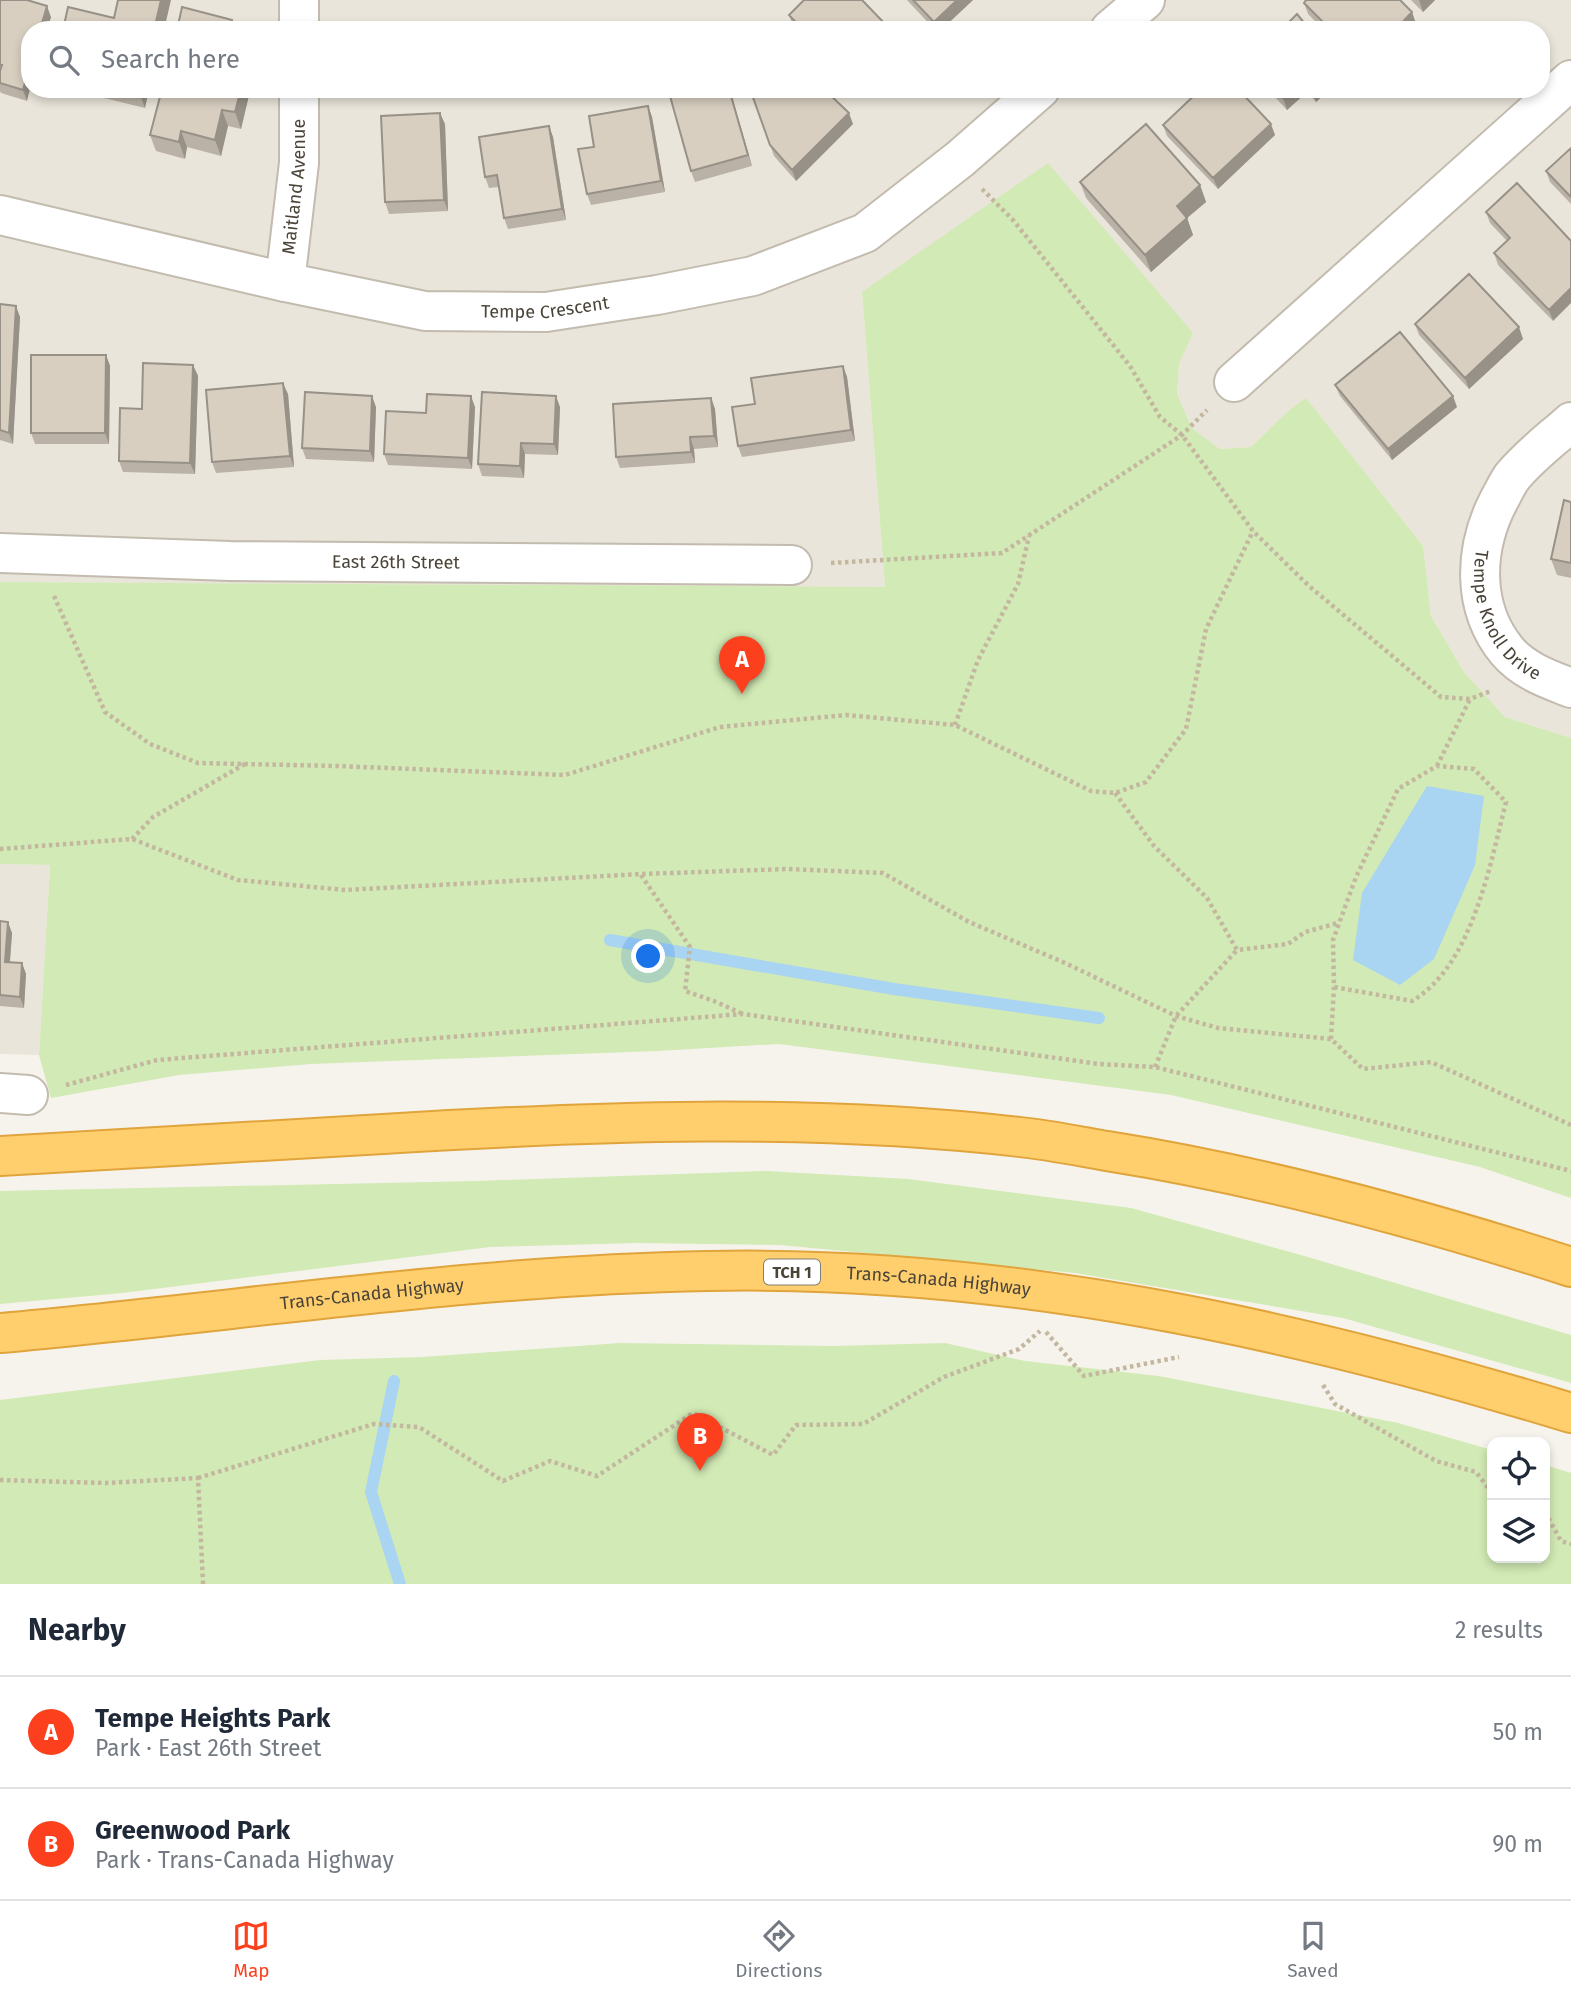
<!DOCTYPE html>
<meta charset="utf-8">
<style>
:root{--surface:#fff;--page:#f2f2f3;--text:#1f2937;--muted:#747a83;--line:#e0e1e3;--accent:#fc3f1d}
body{margin:0;font-family:"Fira Sans",sans-serif;background:var(--page);color:var(--text)}
.controls{position:absolute;right:21px;bottom:21px;display:grid;overflow:hidden;border-radius:14px;box-shadow:0 4px 10px #0003}
.controls button{width:63px;height:63px;display:grid;place-items:center;padding:0;border:0;border-bottom:2px solid var(--line);background:var(--surface);color:var(--text);font:35px sans-serif}
.you{position:absolute;left:649px;top:957px;width:24px;height:24px;margin:-18px;border:5px solid #fff;border-radius:50%;background:#1a73e8;box-shadow:0 0 0 10px #1a73e833}
.badge{display:grid;place-items:center;width:46px;height:46px;border-radius:50%;background:var(--accent);color:#fff;font-size:23px;font-weight:700}
.pin{position:absolute;translate:-50% -58px;filter:drop-shadow(0 2px 4px #0008)}
.pin::after{content:'';position:absolute;top:37px;width:24px;height:21px;background:inherit;clip-path:polygon(0 0,100% 0,50% 100%)}
.list{margin:0;padding:0;list-style:none}
h2{display:flex;justify-content:space-between;align-items:center;height:91px;margin:0;padding:0 28px;font-size:30px}
h2 small{font-size:23px;font-weight:400;color:var(--muted)}
.list li{display:grid;grid-template-columns:46px 1fr auto;gap:21px;align-items:center;box-sizing:border-box;height:112px;padding:0 28px;border-top:2px solid var(--line)}
.list b{display:block;font-size:26px;white-space:nowrap}
.list p{margin:0;font-size:23px;white-space:nowrap;color:var(--muted)}
.list em{font-size:23px;font-style:normal;color:var(--muted)}
.icon{flex:none;width:38px;height:38px;fill:none;stroke:currentColor;stroke-width:2;stroke-linecap:round;stroke-linejoin:round}
.map{position:relative;flex:none;width:1571px;height:1584px;overflow:hidden}
.search{position:absolute;background:var(--surface);box-shadow:0 4px 10px #0003;left:21px;right:21px;top:21px;height:77px;display:flex;align-items:center;gap:18px;box-sizing:border-box;padding:0 24px;border-radius:28px;color:var(--muted);font-size:26px}
.sheet{height:315px;background:var(--surface)}
nav{display:flex;justify-content:space-around;align-items:center;box-sizing:border-box;height:98px;border-top:2px solid var(--line);background:var(--surface);font-size:19px;color:var(--muted)}
nav a{display:grid;justify-items:center;gap:4px}
nav .on{color:var(--accent)}
.map>svg:first-child{display:block}
.residential{fill:#eae5da;fill-rule:evenodd}
.green{fill:#d2eab5}
.water{fill:#a9d4f2}
.lines{fill:none;stroke-linecap:round;stroke-linejoin:round}
.stream{stroke:#a9d4f2;stroke-width:12}
.minor-casing{stroke:#c2bbae;stroke-width:42}
.highway-casing{stroke:#e0a43c;stroke-width:42}
.path{stroke:#c4b79f;stroke-width:4.5;stroke-dasharray:3.5 3.5;stroke-linecap:butt}
.minor{stroke:#fff;stroke-width:38}
.highway{stroke:#ffcf6e;stroke-width:38}
.wall{fill:#bab2a6}
.shaded-wall{fill:#979187}
.building{fill:#d8cfc1;stroke:#979187;stroke-width:2}
.labels{text-anchor:middle;stroke-width:6;stroke-linejoin:round;paint-order:stroke}
.shield{fill:#fff;stroke:#817c74;stroke-width:2}
.shield-label{font-size:16px;font-weight:bold;fill:#4b4439}
.street-label{font-size:18px;fill:#4b4439;stroke:#fff}
</style>
<div class="map">
<svg width="1571" height="1584" viewBox="0 0 1571 1584">
<rect width="100%" height="100%" fill="#f6f3ec"/>
<path class="residential" d="M0 0H1571V738L1505 717 1464 672 1431 616 1423 546 1306 399 1288 411 1251 447 1220 449 1192 428 1177 394 1179 364 1193 333 862 292 885 588 0 582ZM30 30H1541V89H30Z
M0 864 50 865 39 1055 0 1054Z"/>
<path class="green" d="M1048 163 1193 333 1179 364 1177 394 1192 428 1220 449 1251 447 1288 411 1306 398 1423 546 1431 616 1464 672 1505 717 1571 738V1198L1480 1167 1171 1095 779 1044 657 1051 311 1064 179 1075 51 1098 39 1055 50 865 0 864V582L885 587 862 292Z
M766 1171 908 1179 1131 1208 1301 1255 1571 1335V1383L1343 1318 1075 1273 780 1245 637 1243 490 1247 122 1293 0 1304V1191L476 1181Z
M620 1343 834 1346 945 1343 1025 1361 1159 1376 1398 1423 1492 1450V1558H1545V1465L1571 1473V1584H0V1400L320 1360 422 1357Z"/>
<path class="water" d="M1427 786 1484 796 1475 865 1434 959 1400 985 1353 960 1362 893Z"/>
<g class="lines">
<path class="stream" d="M610 940 894 989 1099 1018
M394 1381 371 1492 400 1584"/>
<defs>
<g id="minor">
<path d="M299 0V30"/>
<path d="M1110 30 1145 0"/>
<path id="s1" d="M0 215 285 282 425 311 546 312 657 295 753 276 865 233 960 159 1040 89"/>
<path id="s2" d="M285 282 299 163V89"/>
<path d="M1234 382 1571 80"/>
<path id="s3" d="M1571 422C1551 440 1529 456 1512 477 1507 484 1503 493 1499 500 1474 548 1471 607 1507 651 1524 671 1548 679 1571 688"/>
<path id="s4" d="M0 553 230 561 792 565"/>
<path d="M0 1093 28 1095"/>
</g>
<g id="highway">
<path d="M0 1156C128 1149 255 1141 383 1134 596 1121 807 1113 1020 1137 1049 1140 1078 1146 1107 1151 1265 1176 1419 1218 1571 1267"/>
<path id="s5" d="M0 1333C236 1312 471 1275 708 1271 1005 1265 1289 1327 1571 1413"/>
</g>
</defs>
<use href="#minor" class="minor-casing"/>
<use href="#highway" class="highway-casing"/>
<path class="path" d="M982 189 1013 220 1130 366 1160 417 1182 435 1253 531 1309 586 1441 697 1470 699 1491 691
M831 563 1002 553 1182 435 1207 410
M54 596 105 712 150 744 198 763 337 766 565 775 720 727 846 715 955 725 1091 791 1115 793 1146 782 1186 729 1206 629 1253 531
M955 725 978 660 1018 584 1029 536
M1437 766 1470 699
M1115 793 1154 846 1207 898 1237 950 1288 944 1305 932 1338 923
M132 839 153 817 245 764
M0 849 132 839 238 880 345 890 641 874 787 869 883 873 969 922 1065 963 1176 1016 1218 1028 1331 1039 1363 1069 1431 1062 1571 1125
M641 875 690 947 685 991 714 1001 743 1014
M1331 1039 1334 987 1333 940 1356 877 1398 789 1437 766 1474 769 1506 802C1490 865 1472 966 1412 1001L1334 987
M1155 1067 1176 1016 1237 950
M66 1085 157 1060 743 1014 1099 1064 1155 1067 1571 1171
M1046 1332 1084 1376 1179 1357
M1323 1385 1335 1404 1436 1461 1476 1472 1492 1493
M198 1478 374 1424 419 1427 503 1481 550 1461 597 1476 693 1413 773 1455 796 1425 863 1424 944 1377 1019 1349 1040 1331
M0 1480 106 1483 198 1478 203 1584
M1545 1512 1561 1541 1571 1544"/>
<use href="#minor" class="minor"/>
<use href="#highway" class="highway"/>
</g>
<path class="wall" d="M0 0 51 17 47 30H30L27 101 1 93 0 91Z
M907 0H973L941 30H935Z
M1411 0H1435L1423 12Z
M1304 3 1412 12 1416 24 1410 30H1324L1308 14Z
M789 15 891 30H796L793 26Z
M67 89H149L145 108Z
M730 89 752 166 695 182 691 171Z
M750 89 853 124 796 181 774 156Z
M1272 89H1330L1316 102 1307 92 1287 110 1275 97Z
M250 91 241 129 228 126 221 156 187 147 185 159 156 151 150 135Z
M648 106 652 117 665 192 591 205 587 194 594 147Z
M445 124 448 211 389 214 385 202Z
M1163 125 1275 135 1218 189 1167 136Z
M549 126 553 137 566 220 508 229 504 218 499 187 489 188 485 177Z
M1571 148V204L1550 182 1546 171Z
M1080 182 1200 185 1206 202 1187 218 1193 235 1151 272 1086 198Z
M1517 183 1553 321 1498 265 1494 253 1507 241 1490 223 1486 212Z
M0 304 20 317 13 444 0 440Z
M1415 324 1523 339 1469 389 1419 335Z
M106 355 110 366 109 444H35L31 433Z
M193 365 198 376 195 474 123 472 119 461 142 409Z
M843 366 847 377 855 441 742 457 738 446 755 404Z
M1335 385 1457 407 1392 460 1340 396Z
M288 394 294 467 216 473 212 462Z
M711 398 715 409 718 447 694 449 695 463 620 468 616 457Z
M376 407 374 462 306 459 302 448Z
M475 407 472 469 388 465 384 454 426 413Z
M560 407 558 455 525 454 524 478 482 476 478 464Z
M1571 502V578L1557 575 1551 559Z
M0 921 12 933 10 962 22 963 26 974 24 1008 0 1006Z"/>
<path class="shaded-wall" d="M161 0H171L164 30H154Z
M957 0H973L941 30H937L934 22Z
M1419 0H1435L1423 12Z
M47 6 51 17 47 30H40Z
M1412 12 1416 24 1410 30H1395Z
M232 20 235 30H229Z
M30 65V89L27 101 23 90Z
M139 89H149L145 108 139 92Z
M241 89H250V91L241 129 235 112Z
M729 89 730 91 752 166 748 155Z
M1293 89H1306L1307 92 1287 110 1283 98Z
M1313 89H1330L1316 102 1312 91Z
M648 106 652 117 665 192 661 181Z
M222 110 228 126 221 156 215 140Z
M440 113 445 124 448 211 444 200Z
M849 113 853 124 796 181 792 170Z
M1271 124 1275 135 1218 189 1213 178Z
M549 126 553 137 566 220 562 209Z
M181 131 187 147 185 159 179 142Z
M1200 185 1206 202 1187 218 1193 235 1151 272 1145 255 1177 206Z
M1571 288V303L1553 321 1549 310Z
M16 306 20 317 13 444 9 433Z
M1519 327 1523 339 1469 389 1465 378Z
M106 355 110 366 109 444 105 433Z
M193 365 198 376 195 474 190 463Z
M843 366 847 377 855 441 851 430Z
M283 383 288 394 294 467 290 456Z
M372 396 376 407 374 462 370 451Z
M471 396 475 407 472 469 468 458Z
M556 396 560 407 558 455 554 444Z
M1453 396 1457 407 1392 460 1388 449Z
M711 398 715 409 718 447 714 436Z
M690 437 694 449 695 463 691 452Z
M521 443 525 454 524 478 520 466Z
M8 922 12 933 9 973 5 962Z
M22 963 26 974 24 1008 20 997Z"/>
<path class="building" d="M0 0H27L47 6 40 30H30V65L23 90 0 83V71L2 65H0Z
M118 0H161L154 30H63L68 7 114 18Z
M804 0H862L891 30H803L789 15Z
M913 0H957L934 22Z
M1306 0H1400L1412 12 1395 30H1331L1304 3Z
M182 7 232 20 229 30H177Z
M1297 14 1310 30H1281Z
M128 89H139V92Z
M162 89H241L235 112 222 110 215 140 181 131 179 142 150 135Z
M693 89H729L748 155 691 171 670 96Z
M750 89H824L849 113 792 170 770 145Z
M1201 89H1238L1271 124 1213 178 1163 125Z
M1274 89H1293L1283 98Z
M648 106 661 181 587 194 578 149 594 147 589 116Z
M440 113 444 200 385 202 381 116Z
M1146 124 1200 185 1177 206 1187 218 1145 255 1080 182Z
M549 126 562 209 504 218 497 175 485 177 479 137Z
M1571 148V197L1546 171Z
M1517 183 1571 241V288L1549 310 1494 253 1510 238 1486 212Z
M1469 274 1519 327 1465 378 1415 324Z
M0 304 16 306 9 433 0 430Z
M1400 332 1453 396 1388 449 1335 385Z
M31 355H106L105 433H31Z
M143 363 193 365 190 463 119 461 120 408 142 409Z
M843 366 851 430 738 446 732 407 755 404 751 378Z
M283 383 290 456 212 462 206 390Z
M305 392 372 396 370 451 302 448Z
M482 392 556 396 554 444 521 443 520 466 478 464Z
M427 394 471 396 468 458 384 454 386 411 426 413Z
M711 398 714 436 690 437 691 452 616 457 613 404Z
M1564 500 1571 502V563L1551 559Z
M0 921 8 922 5 962 22 963 20 997 0 995Z"/>
<g class="labels">
<rect class="shield" x="764" y="1259.5" width="56" height="25" rx="5"/>
<g class="shield-label">
<text x="792" y="1278">TCH 1</text>
</g>
<g class="street-label">
<text dy="6" stroke="none"><textPath href="#s2" startOffset="96">Maitland Avenue</textPath></text>
<text dy="6" stroke="none"><textPath href="#s1" startOffset="556">Tempe Crescent</textPath></text>
<text dy="6" stroke="none"><textPath href="#s4" startOffset="396">East 26th Street</textPath></text>
<text dy="6" stroke="none"><textPath href="#s3" startOffset="234">Tempe Knoll Drive</textPath></text>
<text dy="6" stroke="none"><textPath href="#s5" startOffset="942">Trans-Canada Highway</textPath></text>
<text dy="6" stroke="none"><textPath href="#s5" startOffset="374">Trans-Canada Highway</textPath></text>
</g>
</g>
</svg>
<div class="controls">
<button><svg class="icon" aria-label="locate" viewBox="0 0 24 24"><circle cx="12" cy="12" r="6"/><path d="M12 2v4M12 18v4M2 12h4M18 12h4"/></svg></button>
<button><svg class="icon" aria-label="layers" viewBox="0 0 24 24"><path d="M12 4l9 5-9 5-9-5zM3 14l9 5 9-5"/></svg></button>
</div>
<div class="you"></div>
<div class="pin badge" style="left:742px;top:694px">A</div>
<div class="pin badge" style="left:700px;top:1471px">B</div>
<div class="search"><svg class="icon" aria-label="search" viewBox="0 0 24 24"><circle cx="10" cy="10" r="6"/><path d="M15 15l6 6"/></svg>Search here</div>
</div>
<section class="sheet">
<h2>Nearby<small>2 results</small></h2>
<ul class="list">
<li><span class="badge">A</span><div><b>Tempe Heights Park</b><p>Park · East 26th Street</p></div><em>50 m</em></li>
<li><span class="badge">B</span><div><b>Greenwood Park</b><p>Park · Trans-Canada Highway</p></div><em>90 m</em></li>
</ul>
</section>
<nav>
<a class="on"><svg class="icon" aria-label="map" viewBox="0 0 24 24"><path d="M3 6l6-2 6 2 6-2v14l-6 2-6-2-6 2zM9 4v14M15 6v14"/></svg>Map</a>
<a><svg class="icon" aria-label="directions" viewBox="0 0 24 24"><path d="M12 3l9 9-9 9-9-9zM9 14v-3h6M13 9l2 2-2 2"/></svg>Directions</a>
<a><svg class="icon" aria-label="saved" viewBox="0 0 24 24"><path d="M7 4h10v16l-5-4-5 4z"/></svg>Saved</a>
</nav>
